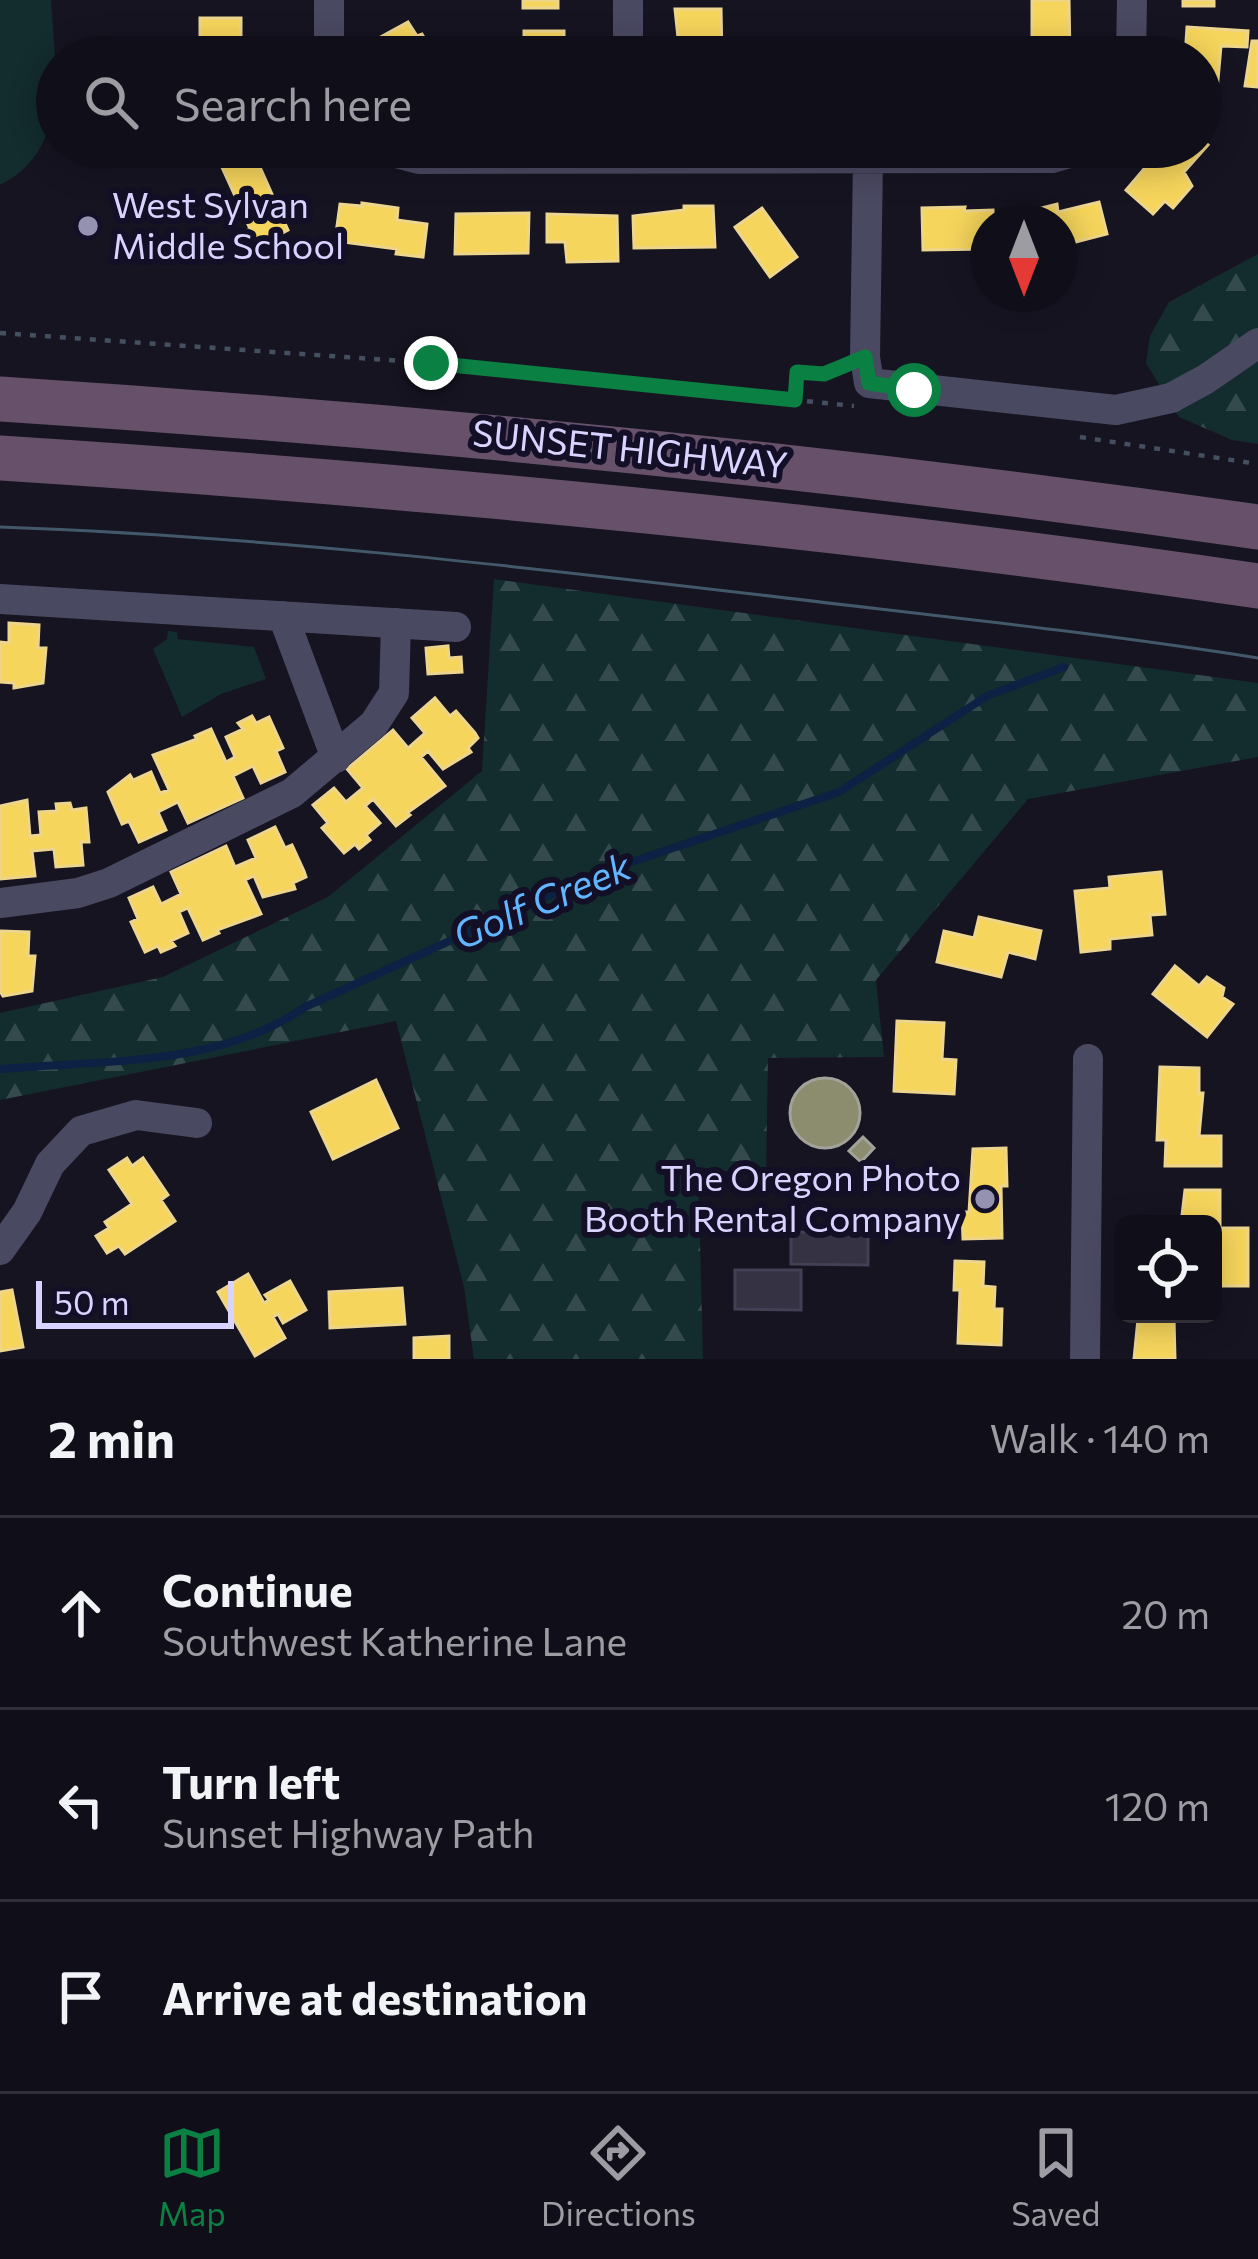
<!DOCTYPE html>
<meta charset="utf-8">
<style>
:root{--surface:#100f19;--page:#1e1d26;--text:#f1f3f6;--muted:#9c9ca2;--line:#302f38;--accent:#0b8043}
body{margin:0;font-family:Commissioner,sans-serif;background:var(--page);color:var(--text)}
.controls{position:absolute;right:36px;bottom:36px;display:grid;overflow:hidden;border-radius:18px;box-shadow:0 6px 30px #0003}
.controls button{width:108px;height:108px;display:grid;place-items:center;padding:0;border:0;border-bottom:3px solid var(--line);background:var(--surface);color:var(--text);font:60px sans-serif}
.compass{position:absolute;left:970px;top:204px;width:108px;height:108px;border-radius:50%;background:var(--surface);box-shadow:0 6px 30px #0003;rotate:180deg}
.scale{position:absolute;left:36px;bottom:30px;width:198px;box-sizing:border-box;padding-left:12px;border:6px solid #d9d4ff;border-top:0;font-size:33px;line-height:42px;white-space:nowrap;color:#d9d4ff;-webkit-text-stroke:9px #130f26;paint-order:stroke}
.stop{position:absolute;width:36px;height:36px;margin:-27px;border:9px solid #0b8043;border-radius:50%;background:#fff}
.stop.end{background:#0b8043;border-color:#fff;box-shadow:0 3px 12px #0008}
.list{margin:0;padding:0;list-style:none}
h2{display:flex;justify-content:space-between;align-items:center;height:156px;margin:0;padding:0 48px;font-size:51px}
h2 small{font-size:39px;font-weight:400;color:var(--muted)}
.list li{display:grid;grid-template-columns:78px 1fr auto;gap:36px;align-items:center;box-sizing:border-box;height:192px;padding:0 48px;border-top:3px solid var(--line)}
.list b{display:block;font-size:45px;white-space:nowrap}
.list p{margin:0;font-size:39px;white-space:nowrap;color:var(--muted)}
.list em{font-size:39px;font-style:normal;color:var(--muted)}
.icon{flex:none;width:66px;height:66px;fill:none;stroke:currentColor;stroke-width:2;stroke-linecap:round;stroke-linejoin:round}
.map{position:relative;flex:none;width:1258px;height:1359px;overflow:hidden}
.search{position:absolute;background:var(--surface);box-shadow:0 6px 30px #0003;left:36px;right:36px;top:36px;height:132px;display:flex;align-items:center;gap:30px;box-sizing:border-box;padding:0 42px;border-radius:66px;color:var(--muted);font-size:45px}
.sheet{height:732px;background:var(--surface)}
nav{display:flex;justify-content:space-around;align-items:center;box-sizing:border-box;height:168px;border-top:3px solid var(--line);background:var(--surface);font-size:33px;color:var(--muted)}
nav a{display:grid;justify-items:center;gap:6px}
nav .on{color:var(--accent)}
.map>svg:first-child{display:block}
.forest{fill:url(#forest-firs)}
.park{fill:#132c2d}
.homes{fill:#f6d55c;stroke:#edd58d;stroke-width:3}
.industry{fill:#8c8c6e;stroke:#a3a29a;stroke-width:3}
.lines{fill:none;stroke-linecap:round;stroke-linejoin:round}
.stream{stroke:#0d2144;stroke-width:8}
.building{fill:#343243;stroke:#433f54;stroke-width:3}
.path{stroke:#44505f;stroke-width:4.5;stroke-dasharray:6 9;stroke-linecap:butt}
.minor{stroke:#4a4962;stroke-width:30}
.highway{stroke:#67516a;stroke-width:45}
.tram{stroke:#43596b;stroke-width:3}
.route{stroke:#0b8043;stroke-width:15}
.poi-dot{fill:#9591b1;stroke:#130f26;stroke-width:4.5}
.labels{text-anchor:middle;stroke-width:12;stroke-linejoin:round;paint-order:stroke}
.poi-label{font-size:36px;fill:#d9d4ff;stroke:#130f26;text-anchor:start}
.street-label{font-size:36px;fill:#d9d4ff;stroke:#130f26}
.water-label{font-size:39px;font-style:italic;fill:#62b6ff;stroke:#130f26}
</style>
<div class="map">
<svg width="1258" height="1359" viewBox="0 0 1258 1359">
<defs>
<pattern id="forest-firs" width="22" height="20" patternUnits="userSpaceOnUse" patternTransform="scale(3)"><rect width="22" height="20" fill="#132c2d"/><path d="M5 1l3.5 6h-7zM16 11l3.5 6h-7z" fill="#354a4c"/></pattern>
</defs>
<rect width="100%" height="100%" fill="#161421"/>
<path class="forest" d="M1258 254V444L1232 440 1179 417 1146 363 1150 336 1169 302Z
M494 579 1258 683V757L1028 799 876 980 884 1057 768 1058 766 1177 698 1167 703 1359H474L464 1287 396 1021 0 1100V1013L163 977 328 897 482 771Z"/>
<path class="park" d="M0 0H51C55 67 71 150 0 185Z
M168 631 177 632 178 639 254 647 266 679 221 694 182 717 153 649 167 639Z"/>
<path class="homes" d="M523 0H558V8H523Z
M1032 0H1069L1070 57H1016L1032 54Z
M1183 0H1214V6H1183Z
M675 9H721L722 57H680Z
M200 18H241V36L252 57H207L200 39Z
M408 22 417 36 422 34 435 56 385 57 375 40Z
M1187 27 1248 31 1247 47 1221 46 1217 91 1201 90V57H1185Z
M524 31H564V57H524Z
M1252 41H1258V87L1245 86Z
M756 45H824V57H756Z
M837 50H909V57H837Z
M1201 139 1208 145 1184 172 1192 186 1173 208 1165 201 1153 214 1126 190 1161 149 1159 147H1201Z
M226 147H251L288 230 244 253 236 235 250 229 215 152Z
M1099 202 1107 234 1060 246V222H1028L1025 212 1057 204 1058 212Z
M362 203 398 208 397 220 427 224 423 257 396 254 397 249 335 241 340 204 362 206Z
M684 206H713L715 247 634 248 633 216 684 210Z
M965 207 964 211 993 210V222H988V249L923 250 922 208Z
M762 208 797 257 770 277 735 227Z
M529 213 528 253 455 254 456 214Z
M547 214 617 216 618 261 567 262 565 242H547Z
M9 623 39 625 38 648H46L43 683 14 688V683L0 682V642L9 643Z
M448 646 449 658 461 657 462 672 428 674 426 648Z
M435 698 450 716 456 711 475 733 478 738 468 748 471 752 443 769 428 751 421 757 445 786 407 813 410 815 396 826 373 799 365 806 380 823 366 835 370 840 359 849 355 844 344 853 322 828 328 823 313 805 334 788 346 802 363 788 347 769 393 730 408 748 425 733 412 718Z
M252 716 256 723 269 717 283 748 276 751 285 772 261 783 253 766 233 776 243 798 188 823 178 802 158 812 166 830 139 842 129 821 122 824 108 792 130 775 133 780 151 772 160 793 169 790 153 755 197 739 195 736 211 729 226 762 235 757 226 737 243 729 238 723Z
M27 800 30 836 41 835 39 812 57 811 56 804 70 803 72 810 86 808 89 842H81L83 865 56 867 54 849 32 851 35 876 0 879V806Z
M275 827 285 848 292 845 304 871 306 877 293 883 295 889 263 897 254 876 245 880 261 914 217 930 219 933 203 940 188 908 179 912 188 933 171 941 175 946 161 952 158 946 145 952 131 922 138 919 129 898 153 887 161 904 181 894 171 872 226 846 235 867 256 858 248 840Z
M1161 872 1165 914 1150 915 1152 935 1110 939V949L1081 952 1075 891 1110 888 1109 877Z
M979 917 1041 931 1035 959 1008 952 1001 977 937 962 944 931 974 938Z
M0 931 29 932 28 956H35L32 991 3 996 0 991Z
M1175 966 1199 986 1207 977 1224 988 1222 997 1233 1004 1207 1037 1153 994Z
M897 1021 944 1023 942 1059 956 1060 954 1094 894 1091Z
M1160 1067 1199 1068V1093H1203L1199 1136H1221V1166H1165L1166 1140H1157Z
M376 1080 398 1128 333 1159 311 1112Z
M1006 1148 1007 1186H1001L1002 1238 963 1239 962 1212H969L973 1149Z
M127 1158 132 1166 143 1158 168 1195 161 1200 175 1221 125 1254 119 1246 107 1253 96 1236 109 1228 105 1222 132 1204 109 1170Z
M1185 1190H1220V1228H1248V1286H1213V1224H1181Z
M955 1261 984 1262 983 1286 995 1287 994 1309H1002L1001 1345 958 1343 960 1290H954Z
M248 1274 264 1303 269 1300 265 1295 290 1281 306 1310 283 1323 278 1314 273 1317 285 1338 255 1356 218 1292Z
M402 1288 405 1324 330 1328 329 1292Z
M12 1290 23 1347 0 1351V1292Z
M1138 1319H1174L1175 1359H1134Z
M449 1336V1359H414V1338Z"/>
<path class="industry" d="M790 1113a35 35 0 1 1 70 0a35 35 0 1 1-70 0Z
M863 1137 874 1148 861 1162 849 1151Z"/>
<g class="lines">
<path class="stream" d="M0 1069C102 1060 219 1067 305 1007L596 874 839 792 987 696 1064 667"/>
</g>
<path class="building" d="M791 1232 868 1233V1265L791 1264Z
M735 1270H801V1310L735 1309Z"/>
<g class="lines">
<path class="path" d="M0 333 431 363 854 406
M795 398 797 372 824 374 837 368
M1080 437 1258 464"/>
<path class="minor" d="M329 0V57
M628 57V0
M1131 57 1132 0
M373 147 419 159 1052 158 1090 147
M868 159 865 357 869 383 1116 410 1171 398 1206 379 1258 343
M0 599 456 627
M283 616 336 758
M0 903 78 893 109 883 292 793 374 724 394 693 396 623
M0 1250 27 1212 50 1164 81 1131 136 1115 197 1123
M1085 1359 1088 1059"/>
<path class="highway" d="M0 399C422 426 840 467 1258 527
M0 458C421 485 840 525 1258 586"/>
<path class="tram" d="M0 527C255 536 508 565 761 595 927 615 1093 632 1258 658"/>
</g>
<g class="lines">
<path class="route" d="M431 363 795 400 797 372 824 374 865 357 869 383 914 390"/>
</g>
<g class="poi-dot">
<circle cx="88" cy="226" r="12"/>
<circle cx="985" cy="1199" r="12"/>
</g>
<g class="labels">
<g class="poi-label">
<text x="112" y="218">West Sylvan<tspan x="112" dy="41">Middle School</tspan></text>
<text x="961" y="1191" text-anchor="end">The Oregon Photo<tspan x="961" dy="41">Booth Rental Company</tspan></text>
</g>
<g class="street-label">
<text transform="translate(630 449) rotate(6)" y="13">SUNSET HIGHWAY</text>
</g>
<g class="water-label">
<text transform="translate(542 901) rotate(-23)" y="14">Golf Creek</text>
</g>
</g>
</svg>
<div class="controls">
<button><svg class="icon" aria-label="locate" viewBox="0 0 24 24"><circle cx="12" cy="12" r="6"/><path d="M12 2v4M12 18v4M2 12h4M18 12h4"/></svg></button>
</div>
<svg class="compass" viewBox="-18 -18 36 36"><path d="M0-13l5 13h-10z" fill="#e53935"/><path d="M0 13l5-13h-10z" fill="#9c9ca2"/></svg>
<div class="scale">50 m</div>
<div class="stop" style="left:914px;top:390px"></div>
<div class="stop end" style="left:431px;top:363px"></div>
<div class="search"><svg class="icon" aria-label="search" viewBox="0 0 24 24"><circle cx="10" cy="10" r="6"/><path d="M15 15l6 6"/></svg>Search here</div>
</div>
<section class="sheet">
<h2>2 min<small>Walk · 140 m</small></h2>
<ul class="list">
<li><svg class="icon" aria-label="ahead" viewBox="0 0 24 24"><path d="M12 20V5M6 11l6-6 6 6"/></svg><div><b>Continue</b><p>Southwest Katherine Lane</p></div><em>20 m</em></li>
<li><svg class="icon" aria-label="left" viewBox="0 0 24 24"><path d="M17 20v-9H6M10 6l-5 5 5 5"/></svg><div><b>Turn left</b><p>Sunset Highway Path</p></div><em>120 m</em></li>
<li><svg class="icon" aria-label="arrive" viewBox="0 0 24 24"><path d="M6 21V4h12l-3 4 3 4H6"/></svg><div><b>Arrive at destination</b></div></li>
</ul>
</section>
<nav>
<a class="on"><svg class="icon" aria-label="map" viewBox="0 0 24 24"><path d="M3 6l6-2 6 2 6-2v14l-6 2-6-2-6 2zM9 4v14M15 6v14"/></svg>Map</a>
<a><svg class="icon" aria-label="directions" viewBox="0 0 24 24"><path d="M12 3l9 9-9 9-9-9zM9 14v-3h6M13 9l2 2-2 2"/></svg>Directions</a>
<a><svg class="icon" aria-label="saved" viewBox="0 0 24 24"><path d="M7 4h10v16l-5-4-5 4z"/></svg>Saved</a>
</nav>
